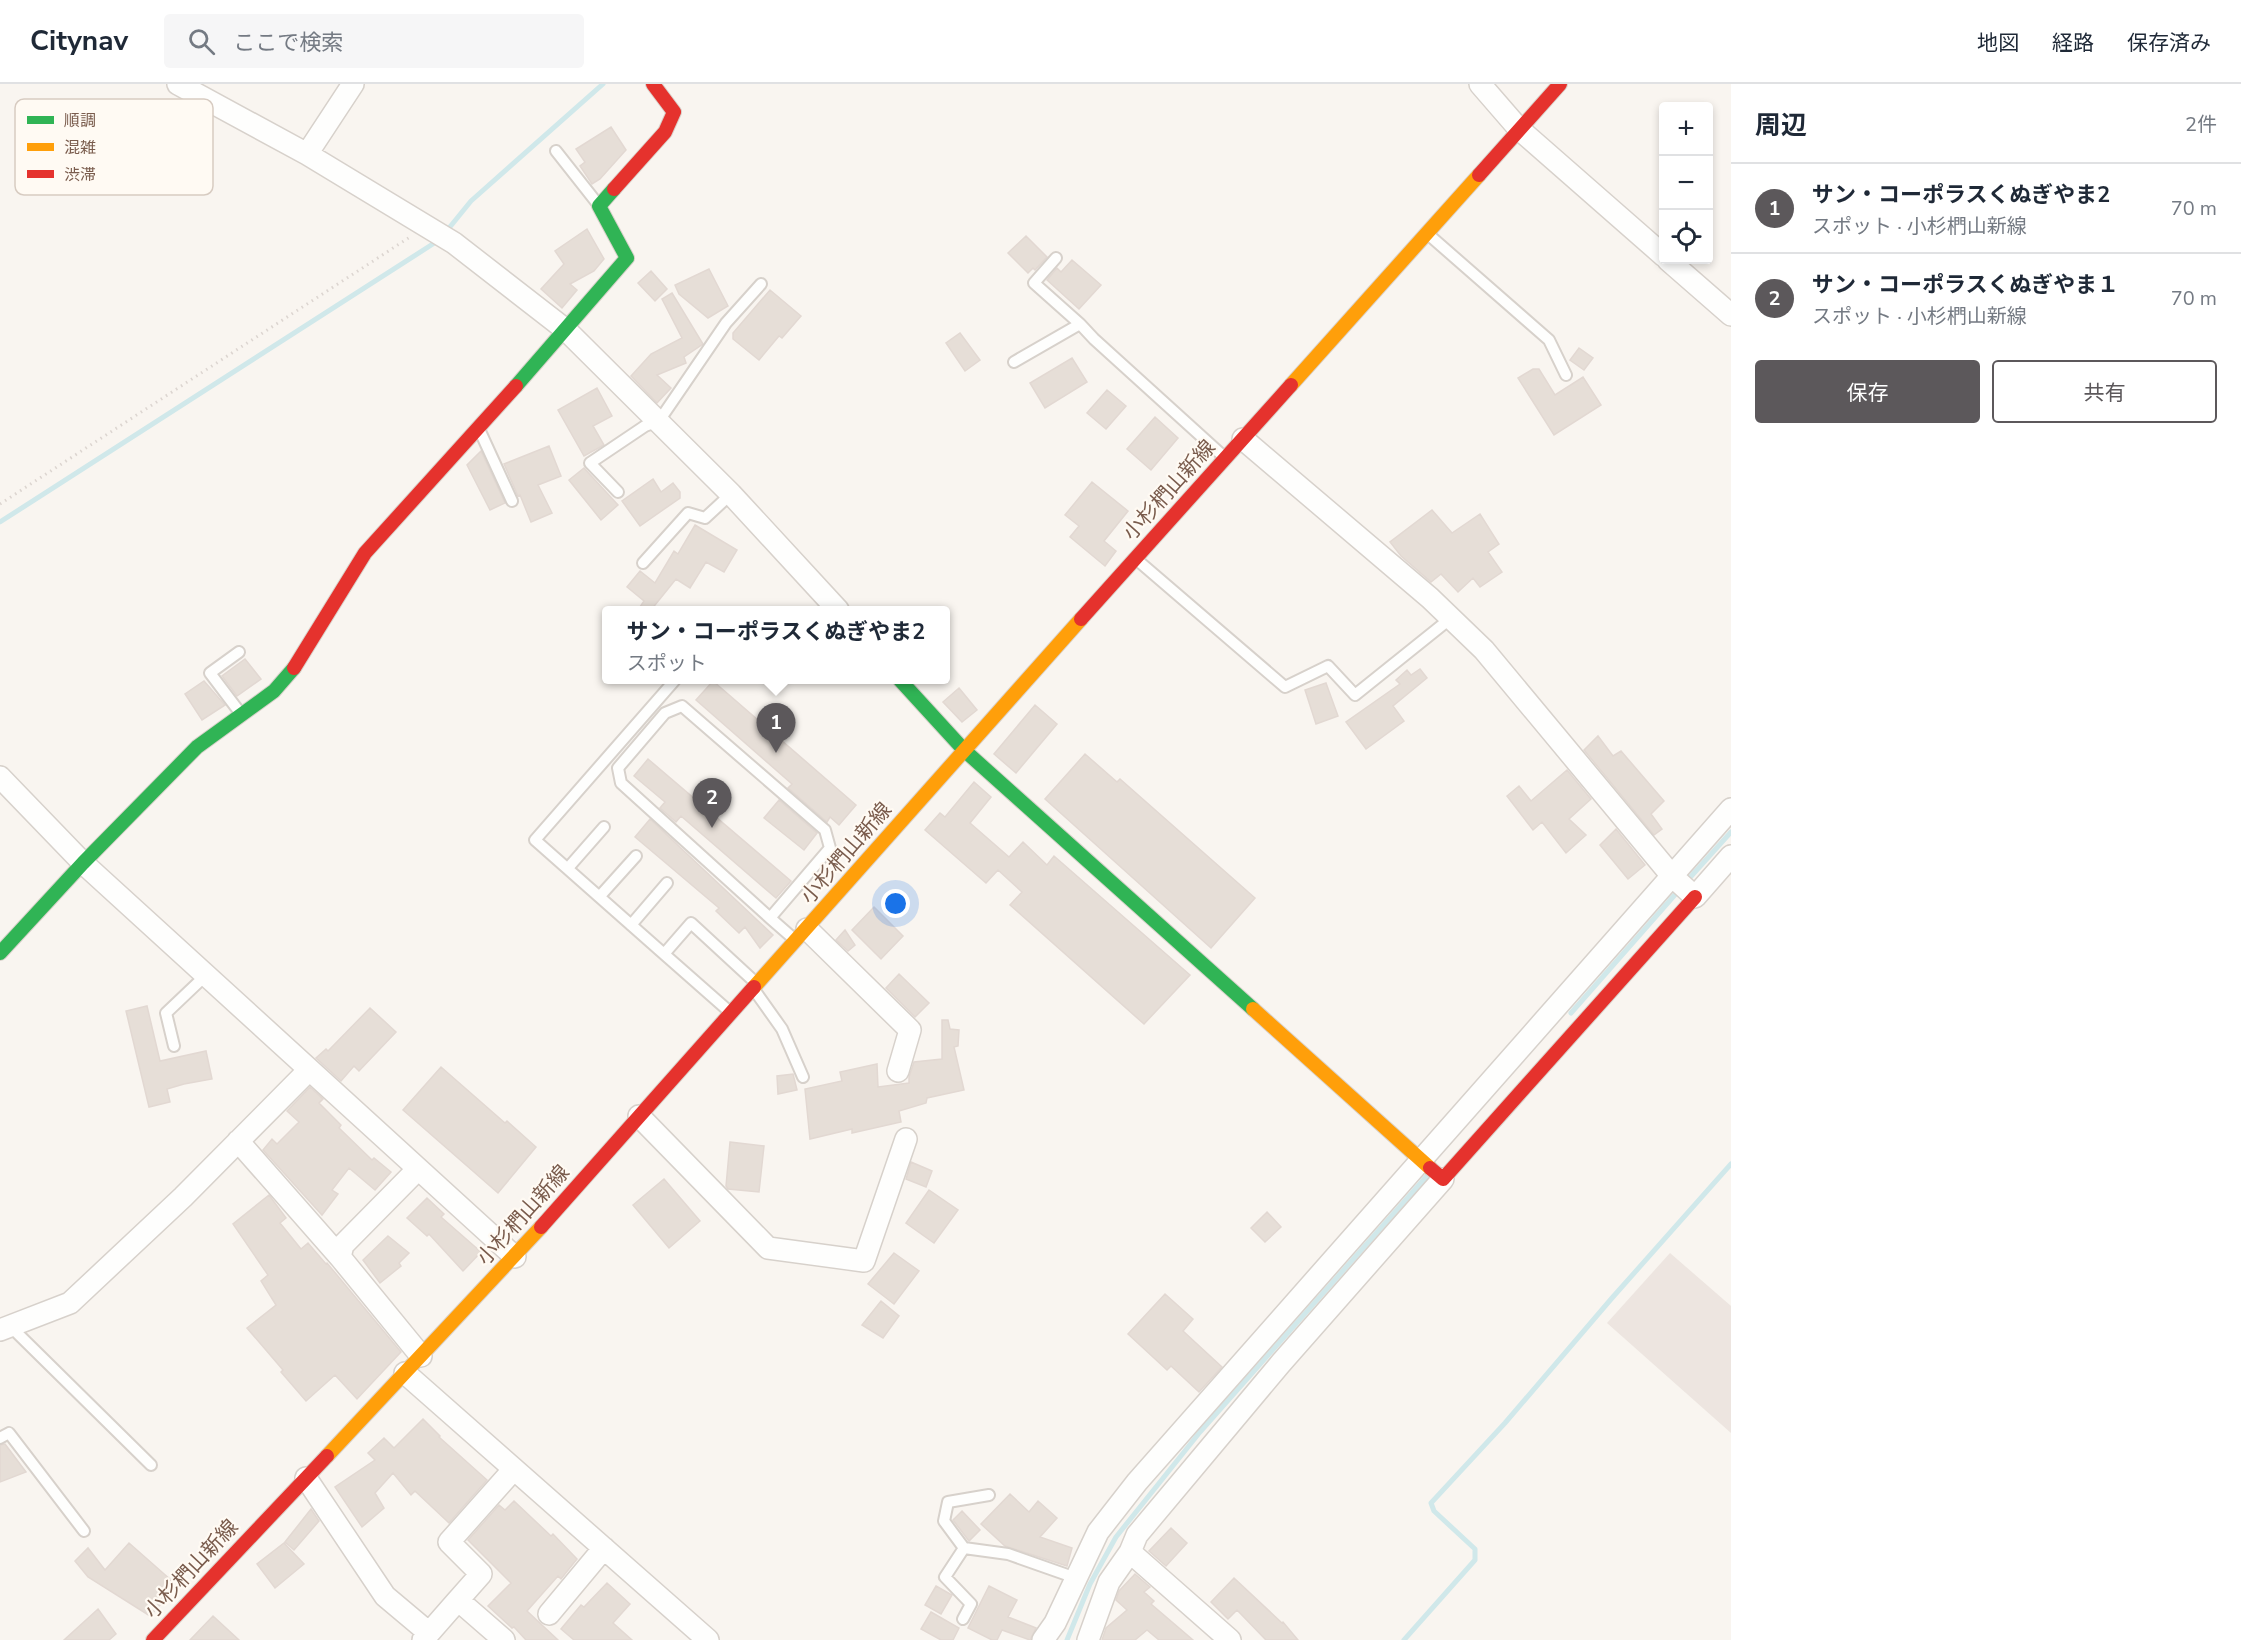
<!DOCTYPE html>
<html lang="ja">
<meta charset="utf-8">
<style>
:root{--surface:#fff;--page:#f6f6f7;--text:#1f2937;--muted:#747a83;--line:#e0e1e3;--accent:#5c585b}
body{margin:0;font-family:"Nunito Sans","Noto Sans JP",sans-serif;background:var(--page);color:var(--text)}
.controls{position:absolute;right:18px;top:18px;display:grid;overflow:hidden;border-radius:6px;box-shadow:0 3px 9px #0003}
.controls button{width:54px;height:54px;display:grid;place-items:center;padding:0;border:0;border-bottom:2px solid var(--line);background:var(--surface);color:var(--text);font:30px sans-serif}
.you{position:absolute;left:896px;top:820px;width:21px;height:21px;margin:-15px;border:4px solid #fff;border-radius:50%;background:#1a73e8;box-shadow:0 0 0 9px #1a73e833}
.badge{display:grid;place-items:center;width:39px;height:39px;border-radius:50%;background:var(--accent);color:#fff;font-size:20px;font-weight:700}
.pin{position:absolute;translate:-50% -50px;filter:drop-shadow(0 2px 3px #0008)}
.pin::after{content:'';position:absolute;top:32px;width:21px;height:18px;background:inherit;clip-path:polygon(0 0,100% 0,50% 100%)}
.popup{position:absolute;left:602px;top:522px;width:348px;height:78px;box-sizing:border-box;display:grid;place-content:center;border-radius:6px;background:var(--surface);filter:drop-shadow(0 2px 4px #0005);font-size:20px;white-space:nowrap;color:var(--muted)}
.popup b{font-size:22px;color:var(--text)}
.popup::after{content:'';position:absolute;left:50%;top:100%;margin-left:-12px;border:12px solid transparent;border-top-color:var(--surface)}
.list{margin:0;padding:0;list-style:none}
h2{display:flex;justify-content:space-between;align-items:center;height:78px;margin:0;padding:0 24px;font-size:26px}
h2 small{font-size:20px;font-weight:400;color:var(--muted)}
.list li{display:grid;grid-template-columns:39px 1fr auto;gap:18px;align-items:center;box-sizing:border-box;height:90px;padding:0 24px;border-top:2px solid var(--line)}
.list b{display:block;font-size:22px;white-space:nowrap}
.list p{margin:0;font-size:20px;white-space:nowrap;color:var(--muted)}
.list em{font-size:20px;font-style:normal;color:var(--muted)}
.actions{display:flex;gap:12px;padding:18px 24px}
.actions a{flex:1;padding:14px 0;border:2px solid var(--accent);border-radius:6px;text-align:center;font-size:21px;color:var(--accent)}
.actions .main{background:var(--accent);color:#fff}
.icon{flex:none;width:33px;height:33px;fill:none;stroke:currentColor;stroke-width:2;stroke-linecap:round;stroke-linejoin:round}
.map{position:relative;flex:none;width:1731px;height:1556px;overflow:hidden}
header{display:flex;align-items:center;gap:36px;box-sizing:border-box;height:84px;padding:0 30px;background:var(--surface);border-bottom:2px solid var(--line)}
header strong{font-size:28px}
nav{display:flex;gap:33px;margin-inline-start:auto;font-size:21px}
.search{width:420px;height:54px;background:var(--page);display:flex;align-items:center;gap:15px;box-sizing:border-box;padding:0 21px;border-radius:6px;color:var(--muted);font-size:22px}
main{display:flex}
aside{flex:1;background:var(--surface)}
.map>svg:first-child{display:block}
.industrial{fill:#ede5e0}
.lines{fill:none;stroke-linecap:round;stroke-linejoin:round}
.stream{stroke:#d0e8ea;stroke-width:5}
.building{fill:#e6ded7;stroke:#e2d8d2;stroke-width:1.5}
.lane-casing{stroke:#d7d1cb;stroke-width:14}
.street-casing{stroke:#d7d1cb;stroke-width:24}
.fast-casing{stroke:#d9d2cb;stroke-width:16}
.slow-casing{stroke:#d9d2cb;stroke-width:16}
.jam-casing{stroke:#d9d2cb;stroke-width:16}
.path{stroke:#dcd5d0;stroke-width:3;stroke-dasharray:1.5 4.5;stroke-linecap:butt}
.lane{stroke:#fefefd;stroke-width:10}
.street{stroke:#fefefd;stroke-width:21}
.fast{stroke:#30b455;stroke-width:14}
.slow{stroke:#ff9f0a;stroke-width:14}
.jam{stroke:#e5322d;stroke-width:14}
.labels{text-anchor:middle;stroke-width:4.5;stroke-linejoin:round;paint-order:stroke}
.street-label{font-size:21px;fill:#7a5c4d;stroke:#fffaf3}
.key{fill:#fffaf3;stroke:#d7cbc1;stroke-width:1.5}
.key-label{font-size:16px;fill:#7a5c4d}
</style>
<header>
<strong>Citynav</strong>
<div class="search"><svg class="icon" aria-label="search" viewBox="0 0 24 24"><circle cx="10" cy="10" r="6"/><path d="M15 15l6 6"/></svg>ここで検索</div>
<nav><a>地図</a><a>経路</a><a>保存済み</a></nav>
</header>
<main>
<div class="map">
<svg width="1731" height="1556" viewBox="0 0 1731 1556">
<rect width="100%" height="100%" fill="#f9f5f0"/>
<path class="industrial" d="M1670 1169 1731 1222V1349L1607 1239Z"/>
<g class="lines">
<path class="stream" d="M445 149 471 117 603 0
M0 438 439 156
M1686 798 1731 748
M1571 929 1680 805
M1067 1556 1090 1500 1116 1453 1200 1348 1426 1093
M1404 1556 1475 1476V1465L1434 1427 1431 1419 1505 1339 1612 1214 1731 1080"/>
</g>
<path class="building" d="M611 43 626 66 600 95 592 100 580 82 585 78 576 65Z
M587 145 604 175 594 187 570 200 577 206 562 224 541 205 564 180 555 167Z
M1026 152 1047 173 1035 186 1033 184 1028 189 1008 169Z
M1072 176 1101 201 1079 225 1047 196 1057 184 1061 188Z
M709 185 728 222 708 234 679 210 675 201Z
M651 187 667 205 655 217 638 199Z
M770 206 801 232 782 254 779 252 759 276 733 255V249Z
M672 209 703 260 684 273 686 279 657 291 671 304 657 319 631 292 651 270 682 254 662 215Z
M960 249 980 276 965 287 946 259Z
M1579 264 1593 274 1584 286 1570 276Z
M1072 274 1087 298 1045 324 1030 299Z
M1533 285H1539L1555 311 1583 293 1601 321 1554 351 1518 294Z
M597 304 612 332 593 342 604 361 584 372 558 326Z
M1107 306 1126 322 1106 345 1087 329Z
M1155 333 1178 354 1151 386 1127 365Z
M549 362 561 392 538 401 552 429 531 438 520 411 518 412 504 380Z
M481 367 505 419 490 426 467 381Z
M584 384 618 421 601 436 569 396Z
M653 395 661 408 673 399 680 408V414L640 442 622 417Z
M1092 398 1128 427 1104 457 1116 467 1105 482 1070 453 1079 442 1065 431Z
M1432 426 1452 449 1480 430 1499 460 1488 468 1502 488 1480 503 1473 494 1458 508 1441 490 1431 498 1401 472 1390 458Z
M695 441 737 466 724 488 706 478 690 504 676 495 651 526H638L644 517 627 503 640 487 655 499 674 467 678 470Z
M245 575 261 595 237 612 222 592Z
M1420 585 1427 594 1393 622 1404 637 1366 665 1346 638 1400 600 1396 596 1407 586 1411 591Z
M204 597 225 621 202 636 185 610Z
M713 597 856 721 839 741 830 733 827 738 788 704 792 700 696 616Z
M1326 599 1338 632 1316 640 1305 606Z
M959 604 977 626 962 638 943 618Z
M1035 621 1057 640 1016 689 994 670Z
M1598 652 1613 672 1621 667 1664 717 1651 730 1662 745 1654 751 1584 666Z
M1085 670 1117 698 1120 695 1255 814 1211 864 1045 715Z
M648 675 791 797 776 814 681 732 676 738 660 724 665 718 634 692Z
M1567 686 1591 715 1569 735 1586 751 1566 769 1542 738 1533 746 1507 712 1519 702 1531 717Z
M974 698 991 713 970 739 1009 773 1023 758 1047 781 1054 772 1190 891 1144 940 1010 821 1022 808 998 786 986 799 925 746 940 729 945 733Z
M779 716 817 749 804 766 764 734Z
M650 735 773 851 760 864 745 843 739 849 716 827 719 824 635 753Z
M1616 745 1645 781 1628 795 1600 761Z
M874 823 903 852 881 875 852 846Z
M845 846 855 861 848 867 836 856Z
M899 890 929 919 915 933 886 904Z
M147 922 160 977 206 967 212 995 184 1000 167 1005 170 1018 149 1023 126 927Z
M370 924 396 948 359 987 354 982 341 997 316 974 326 965 328 967Z
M942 936H948L950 945 959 946 958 962 954 963 964 1006 927 1014 926 1019 899 1027 901 1038 852 1049V1045L810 1055 805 1005 842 997 840 988 877 980 878 1003 909 999V993L914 978 942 975Z
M441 983 505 1039 507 1037 536 1063 498 1109 403 1026Z
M793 990 797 1006 778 1010 777 992Z
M310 1003 323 1015 319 1019 341 1041 339 1044 372 1076 374 1074 391 1088 375 1106 349 1084 332 1106 338 1110 322 1131 263 1066 272 1055 277 1060 299 1038 287 1027Z
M730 1058 764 1062 759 1108 728 1105 726 1102Z
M911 1078 932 1087 926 1103 906 1095Z
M664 1095 700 1137 669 1164 633 1121Z
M929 1106 958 1126 934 1159 906 1139Z
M269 1111 286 1134 280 1139 301 1165 308 1159 326 1180 327 1179 401 1268 357 1315 335 1291 306 1317 281 1288 283 1286 247 1244 276 1221 261 1197 268 1191 233 1140Z
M427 1114 444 1130 441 1133 481 1168 463 1187 429 1150 427 1152 407 1134Z
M1267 1128 1281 1143 1265 1158 1251 1144Z
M388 1152 409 1169 399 1179 401 1182 380 1199 363 1176Z
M894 1169 919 1187 894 1220 868 1200Z
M1165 1210 1193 1235 1183 1247 1222 1283 1199 1308 1171 1282 1167 1286 1128 1250Z
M881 1217 899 1232 883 1254 862 1241Z
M423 1335 440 1352 439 1353 487 1396 449 1439 415 1407 411 1411 393 1389 375 1409 384 1424 362 1443 335 1403 375 1376 368 1369 384 1354 394 1364Z
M5 1360 26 1388 0 1398V1361Z
M1010 1410 1029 1428 1038 1417 1057 1434 1040 1453 1072 1464 1067 1482 1005 1462 981 1440Z
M514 1417 551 1452 553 1450 577 1475 561 1495 558 1492 527 1527 558 1556H526L514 1543 512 1544 488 1522 511 1499 468 1456 499 1421 505 1426Z
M311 1425 319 1437 294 1466 285 1458Z
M962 1427 980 1446 969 1457 953 1436Z
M1171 1444 1187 1459 1166 1482 1149 1467Z
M129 1459 171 1496 163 1506 168 1512 150 1532 88 1493 75 1477 88 1464 105 1486Z
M284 1459 304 1480 275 1504 257 1480Z
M1135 1490 1150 1503 1144 1508 1154 1517 1151 1520 1193 1556H1159L1147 1546 1135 1556H1102L1106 1544 1127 1526 1116 1516 1119 1507Z
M1234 1494 1282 1539 1283 1538 1298 1556H1266L1237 1526 1228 1535 1211 1518Z
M607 1499 630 1520 613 1539 632 1556H574L561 1545 581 1521 584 1523Z
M936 1502 952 1511 941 1530 925 1521Z
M989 1502 1017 1516 1008 1533 1036 1544 1030 1556 1002 1546 997 1556H992L968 1544Z
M98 1525 116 1550 109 1556H64Z
M931 1528 959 1544 953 1556H941L921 1545Z
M213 1532 239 1556H190Z"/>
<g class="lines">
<defs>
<path id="lane" d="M556 67 597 119
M1429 151 1549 256 1566 291
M1056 174 1034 199 1080 240
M1014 278 1080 240 1094 255 1223 372
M479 345 512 417
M618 408 590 379 645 342 659 337 726 239 761 200
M1136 475 1285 603 1328 582 1355 611 1451 534
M643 479 688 429 705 434 731 410
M239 568 210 589 241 630
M568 784 604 743
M600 812 636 772
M770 834 830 764 825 746 682 622 665 629 618 684 621 699 770 834 794 855
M631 841 667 799
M664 870 535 756 675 596
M755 907 782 945 803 993
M731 929 664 870 691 839 756 899
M174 962 166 929 206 891
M10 1242 151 1381
M0 1354 9 1349 84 1447
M964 1464 944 1437 948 1418 989 1411
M963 1535 971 1520 945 1493 964 1464 1008 1470 1076 1494"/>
<path id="street" d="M178 0 307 70 454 159 566 246 731 410 838 526
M1480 0 1519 45 1664 172
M307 70 353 0
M1668 176 1731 231
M1243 355 1430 514 1484 566 1672 792 1695 813 1731 772
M0 693 83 779 515 1173
M807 845 910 946 898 987
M639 1032 768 1164 864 1177 906 1055
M238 1057 340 1173
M418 1085 343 1161 340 1173 421 1272
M0 1246 70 1219 183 1113 309 986
M405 1289 708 1556
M306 1394 385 1512 429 1549
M1130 1468 1137 1451 1281 1279 1443 1095
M458 1516 481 1490 449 1458 514 1385
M549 1530 604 1464
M423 1556 458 1516 504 1556
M1043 1556 1055 1539 1098 1448 1137 1398 1731 725
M1088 1556 1109 1498 1130 1468 1230 1556"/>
<path id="fast" d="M516 302 627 174 599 122 614 105
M900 596 964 666 1253 925
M0 869 83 779 197 663 274 607 294 584"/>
<path id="slow" d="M1291 301 1479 91
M754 903 1081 535
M1253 925 1430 1084
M327 1372 541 1143"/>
<path id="jam" d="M1479 91 1560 0
M614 105 665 48 674 28 653 0
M1081 535 1291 301
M294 584 365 469 516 302
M1430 1084 1443 1095 1695 813
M541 1143 754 903
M153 1556 327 1372"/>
</defs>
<use href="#lane" class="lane-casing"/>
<use href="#street" class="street-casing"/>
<use href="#fast" class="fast-casing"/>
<use href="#slow" class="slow-casing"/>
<use href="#jam" class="jam-casing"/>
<path class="path" d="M0 420 410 153"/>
<use href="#lane" class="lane"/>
<use href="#street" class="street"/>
<use href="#fast" class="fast"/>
<use href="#slow" class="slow"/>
<use href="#jam" class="jam"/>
</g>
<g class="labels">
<g class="street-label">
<text transform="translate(1169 406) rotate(-48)" y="7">小杉椚山新線</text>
<text transform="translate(846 769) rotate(-49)" y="7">小杉椚山新線</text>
<text transform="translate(523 1131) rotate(-48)" y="7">小杉椚山新線</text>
<text transform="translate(191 1485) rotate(-47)" y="7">小杉椚山新線</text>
</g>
</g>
<rect x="15" y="15" width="198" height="96" rx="9" class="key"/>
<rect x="27" y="32" width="27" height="8" fill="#30b455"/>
<rect x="27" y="59" width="27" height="8" fill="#ff9f0a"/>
<rect x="27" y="86" width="27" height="8" fill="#e5322d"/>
<g class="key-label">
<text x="64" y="42">順調</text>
<text x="64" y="69">混雑</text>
<text x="64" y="96">渋滞</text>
</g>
</svg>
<div class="controls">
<button>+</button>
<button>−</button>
<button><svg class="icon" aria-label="locate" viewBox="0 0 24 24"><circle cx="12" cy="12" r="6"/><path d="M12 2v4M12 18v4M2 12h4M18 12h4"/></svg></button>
</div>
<div class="you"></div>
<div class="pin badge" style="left:776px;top:669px">1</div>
<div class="popup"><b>サン・コーポラスくぬぎやま2</b>スポット</div>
<div class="pin badge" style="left:712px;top:744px">2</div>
</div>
<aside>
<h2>周辺<small>2件</small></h2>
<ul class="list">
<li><span class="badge">1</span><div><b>サン・コーポラスくぬぎやま2</b><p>スポット · 小杉椚山新線</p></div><em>70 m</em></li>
<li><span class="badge">2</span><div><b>サン・コーポラスくぬぎやま１</b><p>スポット · 小杉椚山新線</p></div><em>70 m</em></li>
</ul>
<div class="actions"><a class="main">保存</a><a>共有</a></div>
</aside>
</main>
